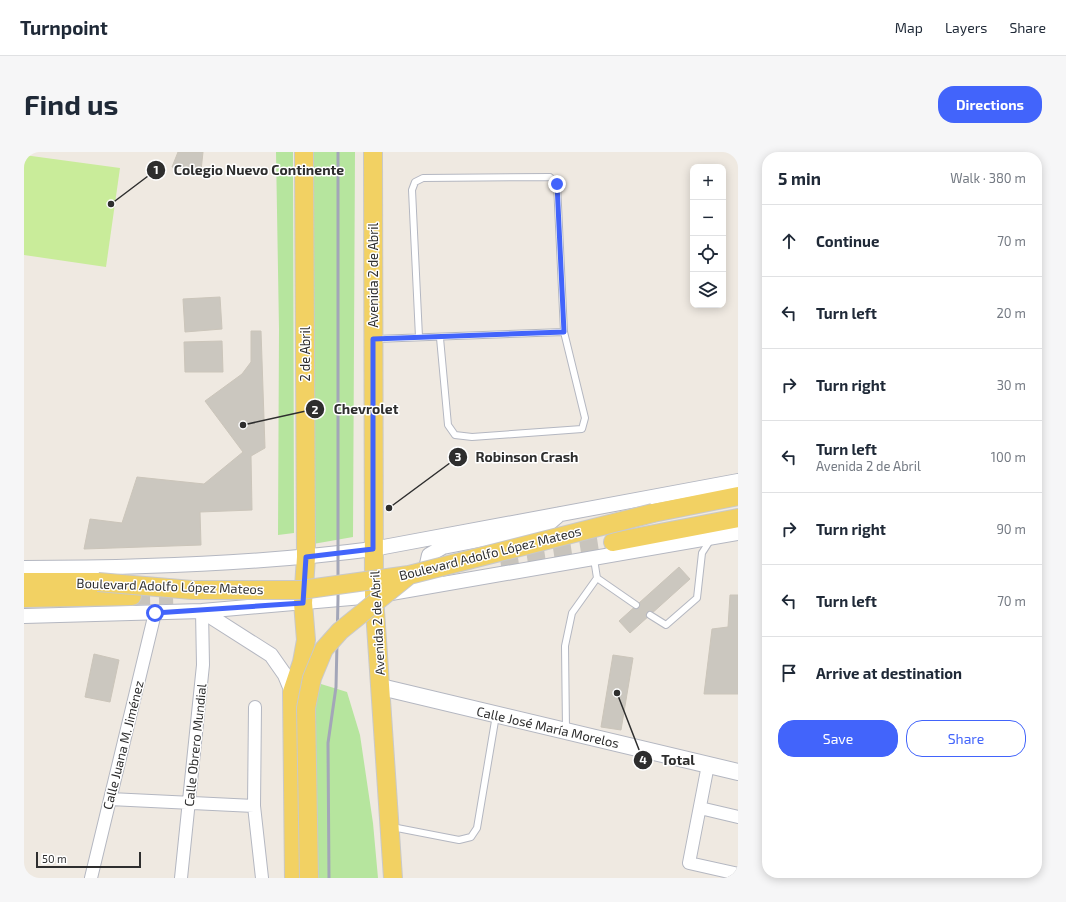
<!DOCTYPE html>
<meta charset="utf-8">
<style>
:root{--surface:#fff;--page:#f6f6f7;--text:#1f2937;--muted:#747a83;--line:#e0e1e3;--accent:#4264fb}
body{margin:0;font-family:"Exo 2",sans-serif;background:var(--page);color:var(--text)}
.controls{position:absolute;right:12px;top:12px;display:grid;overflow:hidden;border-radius:8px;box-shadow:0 2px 10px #0003}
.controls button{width:36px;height:36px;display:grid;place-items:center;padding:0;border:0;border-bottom:1px solid var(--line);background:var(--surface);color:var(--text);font:20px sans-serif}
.scale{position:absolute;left:12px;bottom:10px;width:105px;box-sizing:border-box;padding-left:4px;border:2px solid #2e2e2e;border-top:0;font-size:11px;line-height:14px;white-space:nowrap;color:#2e2e2e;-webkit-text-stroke:3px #fff;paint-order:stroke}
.stop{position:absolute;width:12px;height:12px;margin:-9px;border:3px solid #4264fb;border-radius:50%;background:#fff}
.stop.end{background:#4264fb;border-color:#fff;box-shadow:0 1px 4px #0008}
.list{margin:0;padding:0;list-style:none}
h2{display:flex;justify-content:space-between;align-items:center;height:52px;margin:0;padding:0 16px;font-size:17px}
h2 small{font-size:13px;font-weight:400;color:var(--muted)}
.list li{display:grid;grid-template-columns:26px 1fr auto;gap:12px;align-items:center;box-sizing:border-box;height:72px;padding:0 16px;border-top:1px solid var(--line)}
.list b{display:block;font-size:15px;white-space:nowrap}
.list p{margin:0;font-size:13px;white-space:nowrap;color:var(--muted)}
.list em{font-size:13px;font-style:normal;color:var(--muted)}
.actions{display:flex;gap:8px;padding:12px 16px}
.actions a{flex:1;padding:9px 0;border:1px solid var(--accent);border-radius:16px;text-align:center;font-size:14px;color:var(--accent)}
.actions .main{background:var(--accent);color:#fff}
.icon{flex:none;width:22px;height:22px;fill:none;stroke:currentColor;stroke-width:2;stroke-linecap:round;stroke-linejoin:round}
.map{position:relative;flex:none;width:714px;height:726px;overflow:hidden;border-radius:16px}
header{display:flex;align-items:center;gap:24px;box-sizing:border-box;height:56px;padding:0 20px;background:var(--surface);border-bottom:1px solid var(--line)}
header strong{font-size:19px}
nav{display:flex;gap:22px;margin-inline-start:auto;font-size:14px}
.intro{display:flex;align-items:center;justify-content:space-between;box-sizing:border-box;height:96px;padding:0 24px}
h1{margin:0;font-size:28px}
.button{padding:10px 18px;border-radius:16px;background:var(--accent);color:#fff;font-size:14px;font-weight:700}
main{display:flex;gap:24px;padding:0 24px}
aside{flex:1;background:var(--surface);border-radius:16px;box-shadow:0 2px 10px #0003}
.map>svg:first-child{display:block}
.green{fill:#b6e59e}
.pitch{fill:#c9ec9a}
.building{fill:#cbc7bf;stroke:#cbc5ba}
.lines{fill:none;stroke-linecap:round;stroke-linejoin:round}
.primary-tunnel{stroke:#c8c4bd;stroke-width:18;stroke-dasharray:18 9;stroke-linecap:butt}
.service-casing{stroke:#b4b7c1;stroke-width:8}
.minor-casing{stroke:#b4b7c1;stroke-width:14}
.tertiary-casing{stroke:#b4b7c1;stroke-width:16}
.secondary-casing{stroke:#b4b7c1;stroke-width:18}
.primary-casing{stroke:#c9c9c9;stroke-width:20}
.service{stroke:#fff;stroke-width:6}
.minor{stroke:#fff;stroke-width:12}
.tertiary{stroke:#fff;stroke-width:14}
.secondary{stroke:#fff;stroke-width:16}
.primary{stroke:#f2d163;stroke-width:18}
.rail{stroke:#a3a6b8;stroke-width:3}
.primary-bridge-casing{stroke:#c9c9c9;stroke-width:20;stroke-linecap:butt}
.primary-bridge{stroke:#f2d163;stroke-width:18}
.route{stroke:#4264fb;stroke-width:5}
.labels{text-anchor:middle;stroke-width:3;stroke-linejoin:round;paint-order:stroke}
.street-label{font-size:13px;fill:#2e2e2e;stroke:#fff}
.leader{fill:none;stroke:#2e2e2e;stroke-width:1.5}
.callout-dot{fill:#2e2e2e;stroke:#fff;stroke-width:1.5}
.mark-label{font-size:12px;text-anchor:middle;font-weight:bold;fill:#fff}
.callout-label{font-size:14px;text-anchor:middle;font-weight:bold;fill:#2e2e2e;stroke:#fff;stroke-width:3;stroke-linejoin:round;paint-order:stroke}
</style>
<header>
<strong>Turnpoint</strong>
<nav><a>Map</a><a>Layers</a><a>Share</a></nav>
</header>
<div class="intro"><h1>Find us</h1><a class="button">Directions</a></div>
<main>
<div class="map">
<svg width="714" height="726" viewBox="0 0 714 726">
<rect width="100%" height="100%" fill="#efe9e1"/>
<path class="green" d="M252 0H269L270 381 254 383 255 177Z
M288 0H331L329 385 289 392Z
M297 532 323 540 336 583 349 671 354 726H288L290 556Z"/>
<path class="pitch" d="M0 3 96 16 82 115 0 103Z"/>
<path class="building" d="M154 0H179L177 19 148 15Z
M196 145 198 177 161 180 159 147Z
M227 179H237L241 296 227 304 228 358 176 360 177 393 60 397 66 367 98 371 113 325 180 332 219 300 181 249 218 222 227 210Z
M198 189 199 220H161L160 190Z
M655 415 666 427 606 481 595 469Z
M706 443H714V542H680L688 477 704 475Z
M70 502 95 508 86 550 61 545Z
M589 503 609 506 597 578 577 575Z"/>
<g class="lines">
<path class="primary-tunnel" d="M476 407 589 390
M108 444 149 443"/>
<defs>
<path id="service" d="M395 185 388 38 391 30 399 26 526 25 533 32 540 180
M351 187 540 180 561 266 558 277 448 285 431 283 424 273 416 186
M570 407 573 426 612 453
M626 463 642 473 673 446 678 401 687 387
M542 578 541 494 548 461 573 426
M368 675 435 688 447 685 453 676 472 563"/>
<path id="minor" d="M231 555 230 654 238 726
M684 613 665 711 714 722
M86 647 230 654
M676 656 714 665
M67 726 131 461
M157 726 179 513 178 459"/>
<path id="tertiary" d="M0 416C116 416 234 412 349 397L714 329
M412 423 405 420 403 412 405 403 419 395 521 375 536 362
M178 459 247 503 261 523 268 540
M0 464 178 459 350 444 714 381"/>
<path id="secondary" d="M357 535 714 620"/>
<path id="primary" d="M349 0 350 444 369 726
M629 361 714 344
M589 390 714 366
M0 430H74
M0 446 108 444
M270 726 268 540 278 510 282 488 279 451 282 405 280 0"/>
</defs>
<use href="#service" class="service-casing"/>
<use href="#minor" class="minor-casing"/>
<use href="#tertiary" class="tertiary-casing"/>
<use href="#secondary" class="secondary-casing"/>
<use href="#primary" class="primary-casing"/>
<use href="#service" class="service"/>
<use href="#minor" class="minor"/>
<use href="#tertiary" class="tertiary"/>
<use href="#secondary" class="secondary"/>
<use href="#primary" class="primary"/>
<path class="rail" d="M305 726 304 591 312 535 314 447V0"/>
<defs>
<path id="primary-bridge" d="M74 430 168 438H277L385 423 629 361
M285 726 282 556 288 526 300 497 316 479 384 424"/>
</defs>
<use href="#primary-bridge" class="primary-bridge-casing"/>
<use href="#primary-bridge" class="primary-bridge"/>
</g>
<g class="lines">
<path class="route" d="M131 461 279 451 282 405 349 397V187L540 180 533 32"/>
</g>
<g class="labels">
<g class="street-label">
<text transform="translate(349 123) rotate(-90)" y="5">Avenida 2 de Abril</text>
<text transform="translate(281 202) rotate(-90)" y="5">2 de Abril</text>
<text transform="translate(466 401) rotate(-14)" y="5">Boulevard Adolfo López Mateos</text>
<text transform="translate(146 434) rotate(2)" y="5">Boulevard Adolfo López Mateos</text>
<text transform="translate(353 471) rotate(-93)" y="5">Avenida 2 de Abril</text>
<text transform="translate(524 575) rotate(13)" y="5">Calle José María Morelos</text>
<text transform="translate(99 593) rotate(-76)" y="5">Calle Juana M. Jiménez</text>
<text transform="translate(171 593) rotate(-84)" y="5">Calle Obrero Mundial</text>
</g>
</g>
<path class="leader" d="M87 52L132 18M219 273L291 257M365 356L434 305M593 541L619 608"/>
<g class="callout-dot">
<circle cx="87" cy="52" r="4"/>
<circle cx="219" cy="273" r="4"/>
<circle cx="365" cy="356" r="4"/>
<circle cx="593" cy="541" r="4"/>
<circle cx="132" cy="18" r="10"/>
<circle cx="291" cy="257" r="10"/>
<circle cx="434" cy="305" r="10"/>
<circle cx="619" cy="608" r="10"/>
</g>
<g class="mark-label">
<text x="132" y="22">1</text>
<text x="291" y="262">2</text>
<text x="434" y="309">3</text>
<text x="619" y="612">4</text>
</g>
<g class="callout-label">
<text x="235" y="23">Colegio Nuevo Continente</text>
<text x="342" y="262">Chevrolet</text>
<text x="503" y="310">Robinson Crash</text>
<text x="654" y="613">Total</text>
</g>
</svg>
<div class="controls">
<button>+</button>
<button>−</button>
<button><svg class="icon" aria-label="locate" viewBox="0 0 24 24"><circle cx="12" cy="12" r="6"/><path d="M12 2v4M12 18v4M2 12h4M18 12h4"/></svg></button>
<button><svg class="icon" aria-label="layers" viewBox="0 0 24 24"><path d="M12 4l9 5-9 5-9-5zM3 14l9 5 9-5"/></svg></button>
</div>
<div class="scale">50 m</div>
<div class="stop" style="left:131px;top:461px"></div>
<div class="stop end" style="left:533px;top:32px"></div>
</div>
<aside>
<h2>5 min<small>Walk · 380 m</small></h2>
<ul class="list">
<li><svg class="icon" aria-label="ahead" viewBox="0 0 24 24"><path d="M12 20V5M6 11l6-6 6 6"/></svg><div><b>Continue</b></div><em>70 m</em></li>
<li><svg class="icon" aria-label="left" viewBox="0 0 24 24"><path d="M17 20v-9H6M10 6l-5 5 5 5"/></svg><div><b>Turn left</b></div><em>20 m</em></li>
<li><svg class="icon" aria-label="right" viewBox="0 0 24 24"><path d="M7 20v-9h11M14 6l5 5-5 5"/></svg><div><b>Turn right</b></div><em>30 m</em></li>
<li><svg class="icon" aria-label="left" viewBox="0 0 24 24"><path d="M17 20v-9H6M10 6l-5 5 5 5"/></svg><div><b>Turn left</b><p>Avenida 2 de Abril</p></div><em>100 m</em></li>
<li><svg class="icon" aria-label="right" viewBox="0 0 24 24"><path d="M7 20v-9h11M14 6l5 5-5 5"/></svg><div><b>Turn right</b></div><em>90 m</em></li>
<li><svg class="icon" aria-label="left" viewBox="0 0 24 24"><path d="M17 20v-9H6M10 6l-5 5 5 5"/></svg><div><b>Turn left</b></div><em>70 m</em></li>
<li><svg class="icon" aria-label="arrive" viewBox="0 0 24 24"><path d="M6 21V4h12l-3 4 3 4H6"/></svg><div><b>Arrive at destination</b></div></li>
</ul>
<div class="actions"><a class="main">Save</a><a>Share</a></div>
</aside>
</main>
